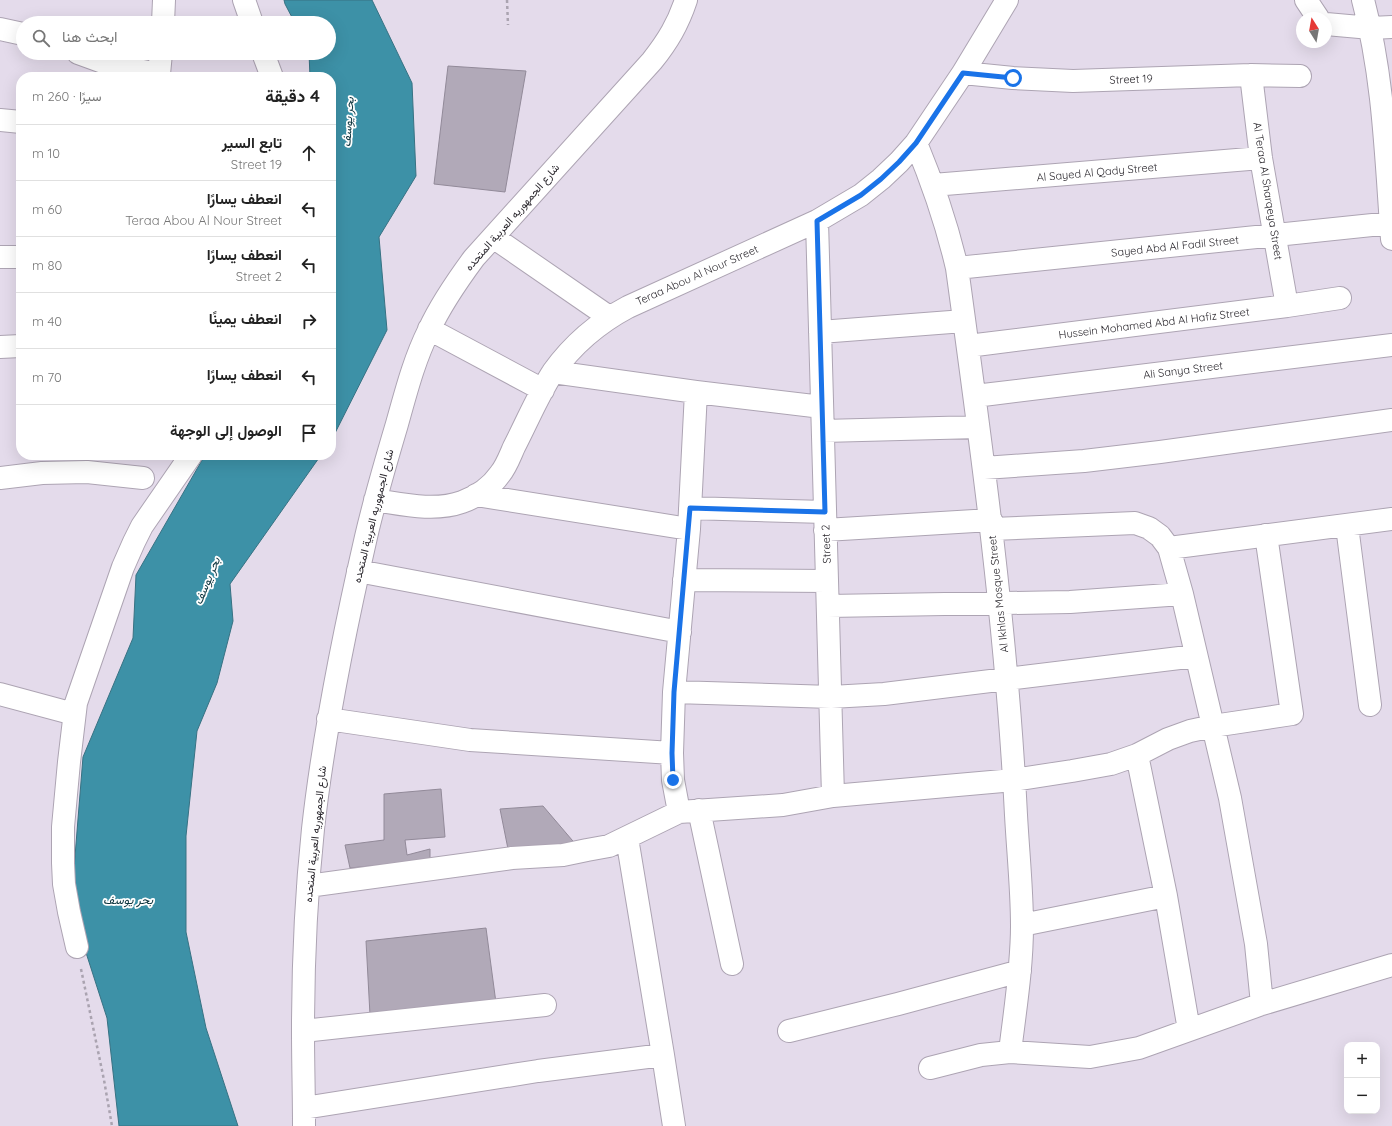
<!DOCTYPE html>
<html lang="ar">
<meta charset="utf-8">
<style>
:root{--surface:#fff;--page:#f2f2f2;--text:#222;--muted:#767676;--line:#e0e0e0}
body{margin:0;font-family:Quicksand,Vazirmatn,sans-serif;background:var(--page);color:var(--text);direction:rtl}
.controls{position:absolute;right:12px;bottom:12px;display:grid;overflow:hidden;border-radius:8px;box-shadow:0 4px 16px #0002}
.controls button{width:36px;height:36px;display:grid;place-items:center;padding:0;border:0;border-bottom:1px solid var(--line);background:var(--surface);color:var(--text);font:20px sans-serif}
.compass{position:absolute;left:1296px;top:12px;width:36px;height:36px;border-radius:50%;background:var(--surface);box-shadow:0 4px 16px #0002;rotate:349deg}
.stop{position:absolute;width:12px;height:12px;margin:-9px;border:3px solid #1a73e8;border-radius:50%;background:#fff}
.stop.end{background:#1a73e8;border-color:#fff;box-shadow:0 1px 4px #0008}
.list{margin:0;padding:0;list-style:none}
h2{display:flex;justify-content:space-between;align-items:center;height:52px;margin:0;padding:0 16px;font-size:17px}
h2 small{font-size:13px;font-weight:400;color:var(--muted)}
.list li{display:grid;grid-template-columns:26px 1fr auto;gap:12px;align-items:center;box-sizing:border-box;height:56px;padding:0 16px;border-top:1px solid var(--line)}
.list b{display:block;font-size:15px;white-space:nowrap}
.list p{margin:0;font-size:13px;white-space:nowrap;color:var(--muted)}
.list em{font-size:13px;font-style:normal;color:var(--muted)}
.icon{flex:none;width:22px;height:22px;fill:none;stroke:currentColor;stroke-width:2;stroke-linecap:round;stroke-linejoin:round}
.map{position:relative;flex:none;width:1392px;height:1126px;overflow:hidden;direction:ltr}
.search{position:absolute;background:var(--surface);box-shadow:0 4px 16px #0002;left:16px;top:16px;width:320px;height:44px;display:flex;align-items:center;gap:10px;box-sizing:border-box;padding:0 14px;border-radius:22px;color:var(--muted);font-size:15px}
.panel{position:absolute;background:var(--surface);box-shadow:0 4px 16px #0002;left:16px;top:72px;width:320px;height:388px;border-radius:16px;direction:rtl}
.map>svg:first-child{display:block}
.water{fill:#3d91a7;stroke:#387283}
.building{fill:#b1a9b8;stroke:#928a99}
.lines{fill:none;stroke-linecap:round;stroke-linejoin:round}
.minor-casing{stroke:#ada4b3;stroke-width:24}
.path{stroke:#aaa3b0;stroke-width:2.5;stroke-dasharray:3 3;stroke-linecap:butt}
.minor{stroke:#fff;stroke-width:22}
.route{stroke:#1a73e8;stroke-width:5}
.labels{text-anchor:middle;stroke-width:3.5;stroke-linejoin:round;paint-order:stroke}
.street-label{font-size:11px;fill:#2b282e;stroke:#fff}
.water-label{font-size:12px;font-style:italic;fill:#0b333d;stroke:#fff}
</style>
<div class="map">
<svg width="1392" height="1126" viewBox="0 0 1392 1126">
<rect width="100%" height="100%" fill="#e4dbeb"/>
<path class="water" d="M284 0H372L412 83 416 176 379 237 387 330 331 441V77H310L309 53H329V23H295L285 4Z
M205 455H321L230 584 233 621 217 683 197 731 186 836V932L206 1028 238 1126H119L107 1018 71 906 83 757 133 638 136 575Z"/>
<path class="building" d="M448 66 526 71 505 192 434 184Z
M441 789 445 837 405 840 407 855 430 849V860L350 868 345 845 384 840V794Z
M543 806 578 847 509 854 500 809Z
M486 928 496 1003 370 1015 366 941Z"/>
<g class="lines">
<defs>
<path id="minor" d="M244 0 252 23
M1306 0 1318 18
M1363 0C1384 78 1386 159 1392 239
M163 23 164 0
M1326 24 1371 28 1392 27
M0 29 23 34
M78 53 111 65 159 74 161 53
M263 53 272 77
M963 73 1013 78 1073 81 1251 75 1300 76
M1251 75 1261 158 1287 306
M0 120 21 122
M916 143C933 184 947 225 957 268 982 450 1007 632 1016 815 1018 852 1022 889 1022 926 1022 968 1015 1010 1010 1052
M933 185 1261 158
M817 221 833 796
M493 237 609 317
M0 257H21
M957 268 1392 223
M429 329 543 390
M820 332 964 321
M968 346 1287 306 1340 298
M0 347 21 346
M553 372 696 392 822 407
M975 396 1392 345
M823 431 978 427
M984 468 1084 461 1160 452 1392 420
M0 478 42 473 87 472 143 478
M476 495 689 529
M375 500C402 504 434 512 462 502 476 497 491 487 500 474 506 467 510 456 514 447 527 422 538 395 553 372 573 344 598 323 628 307L817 221 861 195 881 179 899 162 916 143 963 73 1007 0
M690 508 825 512
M1347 526 1370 705
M825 530 991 520
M1169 548 1392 519
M358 571 680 632
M684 580 827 581
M828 606 1070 602 1182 594
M674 692 831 697 884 694 1196 656
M0 694 74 714
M328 719 470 740 672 753
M1137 755 1166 896 1189 1030
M699 810 732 964
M679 812 673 780 672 753 674 692 689 529 696 392
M627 838 663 1055 674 1126
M308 886 512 858 563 855 587 850 609 846 679 812 783 805 833 796 1014 780 1072 771 1111 764 1137 755 1168 739 1190 731 1213 726 1182 594 1169 548 1160 536 1149 528 1135 523 992 529
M1022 925 1166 896
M77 947 69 912 64 884 63 863V827L69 762 76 703 123 567 134 542 142 526 191 455
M1262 1004 1256 944 1230 798 1213 726 1292 714 1266 535
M303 1031 545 1005
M789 1031 898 1004 1020 971
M930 1068 981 1055 1010 1052 1090 1057 1139 1048 1262 1004 1392 965
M304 1108 538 1071 663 1055
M304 1126C304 1094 303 1063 303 1031 303 964 306 896 313 829 324 730 344 633 366 537 375 498 386 461 397 424 406 392 414 360 429 330 441 304 457 281 474 258L652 61C668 41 678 24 686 0"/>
</defs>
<use href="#minor" class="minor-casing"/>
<path class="path" d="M507 0 508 25
M81 969 104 1080 112 1126"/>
<use href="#minor" class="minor"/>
</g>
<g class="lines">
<path class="route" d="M673 780 672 753 674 692 690 508 825 512 817 221 861 195 881 179 899 162 916 143 963 73 1013 78"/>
</g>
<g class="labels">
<g class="street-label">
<text transform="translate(1131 79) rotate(-2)" y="4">Street 19</text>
<text transform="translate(1097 172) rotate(-5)" y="4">Al Sayed Al Qady Street</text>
<text transform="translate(1268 191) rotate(81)" y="4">Al Teraa Al Sharqeya Street</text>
<text transform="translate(512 217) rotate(-49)" y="4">شارع الجمهوريه العربية المتحده</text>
<text transform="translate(1175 246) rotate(-6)" y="4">Sayed Abd Al Fadil Street</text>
<text transform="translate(697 275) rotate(-24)" y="4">Teraa Abou Al Nour Street</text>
<text transform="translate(1154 323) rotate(-7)" y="4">Hussein Mohamed Abd Al Hafiz Street</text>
<text transform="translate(1183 370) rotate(-7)" y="4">Ali Sanya Street</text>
<text transform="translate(373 516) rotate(-76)" y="4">شارع الجمهوريه العربية المتحده</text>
<text transform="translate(826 544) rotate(-92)" y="4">Street 2</text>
<text transform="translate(998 594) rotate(-96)" y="4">Al Ikhlas Mosque Street</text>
<text transform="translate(315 834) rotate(-84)" y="4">شارع الجمهوريه العربية المتحده</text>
</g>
<g class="water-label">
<text transform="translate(348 122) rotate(-86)" y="4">بحر يوسف</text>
<text transform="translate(207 581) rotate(-67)" y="4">بحر يوسف</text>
<text x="128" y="904">بحر يوسف</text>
</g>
</g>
</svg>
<div class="controls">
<button>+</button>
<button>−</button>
</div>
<svg class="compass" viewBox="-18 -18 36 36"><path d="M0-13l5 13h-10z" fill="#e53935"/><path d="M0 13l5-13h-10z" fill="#767676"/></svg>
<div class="stop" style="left:1013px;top:78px"></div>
<div class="stop end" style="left:673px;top:780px"></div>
<div class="search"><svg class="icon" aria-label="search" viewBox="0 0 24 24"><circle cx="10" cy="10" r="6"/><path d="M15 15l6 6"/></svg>ابحث هنا</div>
<section class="panel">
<h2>4 دقيقة<small>سيرًا · 260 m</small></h2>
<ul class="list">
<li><svg class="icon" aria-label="ahead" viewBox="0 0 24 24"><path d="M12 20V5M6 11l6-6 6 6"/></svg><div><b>تابع السير</b><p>Street 19</p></div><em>10 m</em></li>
<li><svg class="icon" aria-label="left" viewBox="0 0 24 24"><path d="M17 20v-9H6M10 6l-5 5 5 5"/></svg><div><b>انعطف يسارًا</b><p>Teraa Abou Al Nour Street</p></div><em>60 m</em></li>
<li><svg class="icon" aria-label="left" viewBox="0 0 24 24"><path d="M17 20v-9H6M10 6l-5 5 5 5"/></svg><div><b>انعطف يسارًا</b><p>Street 2</p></div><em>80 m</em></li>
<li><svg class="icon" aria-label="right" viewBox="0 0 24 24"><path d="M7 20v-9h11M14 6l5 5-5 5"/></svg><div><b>انعطف يمينًا</b></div><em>40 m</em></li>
<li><svg class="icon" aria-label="left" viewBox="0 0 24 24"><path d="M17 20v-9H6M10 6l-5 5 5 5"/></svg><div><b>انعطف يسارًا</b></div><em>70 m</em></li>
<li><svg class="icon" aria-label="arrive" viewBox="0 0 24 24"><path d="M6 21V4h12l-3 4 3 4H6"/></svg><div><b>الوصول إلى الوجهة</b></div></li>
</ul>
</section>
</div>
